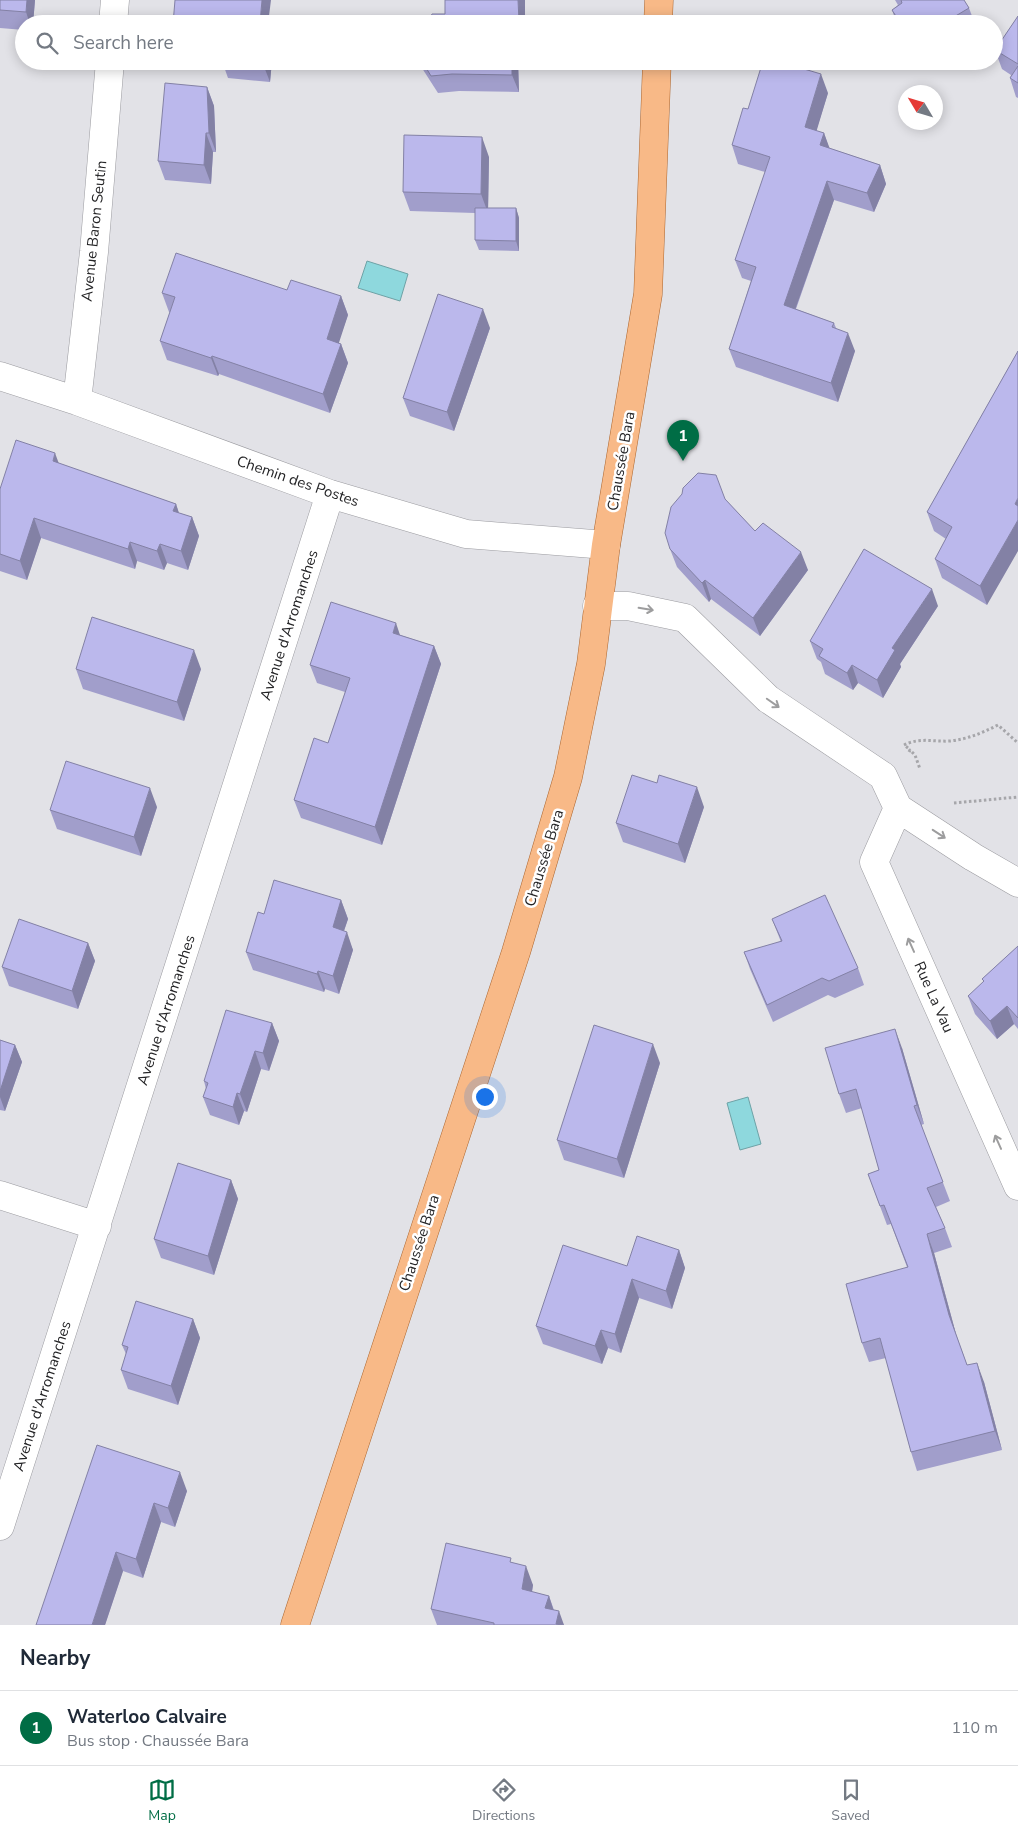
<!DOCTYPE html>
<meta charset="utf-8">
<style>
:root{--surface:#fff;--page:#f6f6f7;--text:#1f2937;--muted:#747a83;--line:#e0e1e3;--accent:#006d45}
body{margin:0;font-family:"Nunito Sans",sans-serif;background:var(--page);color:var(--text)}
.compass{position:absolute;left:898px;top:85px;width:45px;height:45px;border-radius:50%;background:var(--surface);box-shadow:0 2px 12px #0003;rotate:308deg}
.you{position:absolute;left:484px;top:1096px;width:18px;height:18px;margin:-12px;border:4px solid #fff;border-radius:50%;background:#1a73e8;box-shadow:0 0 0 8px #1a73e833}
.badge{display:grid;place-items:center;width:32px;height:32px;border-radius:50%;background:var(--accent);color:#fff;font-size:16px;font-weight:700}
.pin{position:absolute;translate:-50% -41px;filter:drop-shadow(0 1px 2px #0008)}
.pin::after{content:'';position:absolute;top:26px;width:18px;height:15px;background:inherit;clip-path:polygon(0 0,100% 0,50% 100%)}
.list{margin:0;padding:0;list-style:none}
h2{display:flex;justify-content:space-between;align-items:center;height:65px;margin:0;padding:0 20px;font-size:21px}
h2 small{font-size:16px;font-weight:400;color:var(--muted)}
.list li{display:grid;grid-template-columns:32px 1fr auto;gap:15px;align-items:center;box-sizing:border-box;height:75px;padding:0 20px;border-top:1px solid var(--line)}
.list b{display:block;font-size:19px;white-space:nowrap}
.list p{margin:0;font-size:16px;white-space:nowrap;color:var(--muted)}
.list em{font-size:16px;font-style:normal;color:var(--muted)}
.icon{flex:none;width:28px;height:28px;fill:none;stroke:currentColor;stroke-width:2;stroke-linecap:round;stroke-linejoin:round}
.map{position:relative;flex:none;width:1018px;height:1625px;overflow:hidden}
.search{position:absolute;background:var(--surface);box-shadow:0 2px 12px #0003;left:15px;right:15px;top:15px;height:55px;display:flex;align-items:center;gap:12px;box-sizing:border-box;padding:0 18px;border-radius:28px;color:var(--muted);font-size:19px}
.sheet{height:140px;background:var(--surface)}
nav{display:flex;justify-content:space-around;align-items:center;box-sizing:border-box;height:70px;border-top:1px solid var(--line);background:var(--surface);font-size:14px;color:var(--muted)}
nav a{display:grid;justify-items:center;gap:2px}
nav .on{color:var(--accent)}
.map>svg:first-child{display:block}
.water{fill:#8ed8dd;stroke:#6ea2a6}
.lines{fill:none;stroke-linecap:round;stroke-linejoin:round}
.minor-casing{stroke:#9b9ba0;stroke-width:29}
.major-casing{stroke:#ac6731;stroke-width:29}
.path{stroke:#a6a6aa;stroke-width:3;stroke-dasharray:2.5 2.5;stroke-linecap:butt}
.minor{stroke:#fff;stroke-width:28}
.major{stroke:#f8b987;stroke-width:28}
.wall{fill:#a19ecb}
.shaded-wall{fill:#8381a5}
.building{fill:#bbb8ec;stroke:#8381a5}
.oneway{stroke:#9d9d9e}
.labels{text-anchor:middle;stroke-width:5;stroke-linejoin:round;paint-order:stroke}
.street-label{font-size:15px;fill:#252527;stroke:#fff}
</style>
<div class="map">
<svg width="1018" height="1625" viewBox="0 0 1018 1625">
<rect width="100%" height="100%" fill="#e2e2e7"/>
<path class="water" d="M367 261 408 274 400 301 358 288Z
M748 1097 761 1144 740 1150 727 1103Z"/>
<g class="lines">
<defs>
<path id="minor" d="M113 24 115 0
M0 376 77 401 330 494 466 534 606 545
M77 401 94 252 110 61
M597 606H628L685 618 768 699 883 776 898 808 973 857 1018 883
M898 808 874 862 1018 1186
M0 1195 97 1226
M0 1526 330 494"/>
<path id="major" d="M658 24 659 0
M295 1625 516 952 568 777 591 664 606 545 648 294 657 61"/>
</defs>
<use href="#minor" class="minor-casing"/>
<use href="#major" class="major-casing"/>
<path class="path" d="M908 748 904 745C920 737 934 742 950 741 968 739 982 733 998 725L1018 743
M909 752 910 750 915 755 920 769
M954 803 1018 797"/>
<use href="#minor" class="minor"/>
<use href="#major" class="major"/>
</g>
<path class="wall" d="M0 0H35L33 24H24V30L0 28Z
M525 0V24H427L445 14Z
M895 0H964L969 8 975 24H897L892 10 898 5Z
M1018 16V98L1016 97 1010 78 1011 75 1002 69 995 50Z
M222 61H272L270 82 228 78Z
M419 61H518L519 92 459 91 438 93 420 65Z
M207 87 214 106 216 152H213L211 184 165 180 158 161Z
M828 93 816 131 824 133 829 148 880 165 886 184 874 212 834 200 796 309 834 323 836 328 855 351 838 402 736 367 729 349 751 281 742 278 735 260 765 172 738 164 732 145 748 109Z
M489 157 488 208H516L519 218V251L479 250 475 240V213L410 211 403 192Z
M287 290 341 296 348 315 338 343 341 344 348 363 330 413 219 374 218 376 167 360 160 341 170 312H169L162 293Z
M490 328 454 431 410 416 403 398Z
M1018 351 987 605 942 578 935 559 946 539 934 531 927 512Z
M59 464 176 504 179 513 192 517 199 536 188 570 167 563 164 570 137 561 135 569 41 538 27 580 0 571V489Z
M725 499 755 531 808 570 760 636 711 599 709 602 677 567 670 549Z
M938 606 900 664 901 667 883 698 858 683 853 690 825 674 821 662 817 659 810 641Z
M400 635 434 646 441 664 382 845 301 818 294 800 328 743 345 692 317 683 310 665Z
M76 669H201L184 721 83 689Z
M157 807 141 856 57 829 50 810Z
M704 807 685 863 623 842 616 823Z
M341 900 348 919 344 931 353 950 339 994 325 989 324 992 253 970 246 952 264 914Z
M772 919 858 968 864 985 835 998 828 995 773 1022 750 969 744 952 781 942Z
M88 943 95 961 78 1009 9 986 2 967Z
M1018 946V1029L1014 1024 997 1039 975 1014 968 996 984 982 982 979Z
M272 1023 279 1041 269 1071 261 1069 247 1112 244 1111 239 1125 210 1115 203 1097 206 1089 204 1081Z
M0 1040 15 1045 22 1062 5 1111 0 1110Z
M902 1048 924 1124 921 1125 950 1201 936 1207 945 1228 952 1247 934 1253 956 1334 967 1365 984 1382 1002 1450 917 1471 911 1452 886 1358 869 1362 862 1343 907 1267 891 1224 887 1225 868 1174 879 1170 862 1108 846 1113 839 1094Z
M660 1063 624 1178 564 1160 557 1140Z
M231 1180 238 1199 214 1275 161 1258 154 1239Z
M679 1250 685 1268 672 1309 639 1298 621 1353 608 1348 602 1364 543 1344 536 1326 627 1266Z
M193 1319 200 1338 178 1405 128 1389 121 1370 126 1354 122 1345Z
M97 1445 187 1491 175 1527 161 1522 143 1578 123 1571 105 1625Z
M512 1563 533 1585 532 1592 549 1596 554 1610 564 1625H437L431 1609Z"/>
<path class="shaded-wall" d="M27 0H35L33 24H30L26 12Z
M262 0H271L268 24H260V23Z
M518 0H525V24H520L519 21Z
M263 61H272L270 82 263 64Z
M512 61H518L519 92 512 75Z
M821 74 828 93 812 146 805 127Z
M207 87 214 106 216 152 209 133Z
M206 133 213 152 211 184 204 165Z
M824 133 831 152 820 145Z
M482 137 489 157 488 213 481 194Z
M880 165 886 184 874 212 867 193Z
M827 181 834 200 790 324 784 305Z
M516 208 519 218V251L516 241Z
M341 296 348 315 334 358 327 339Z
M483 309 490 328 454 431 447 412Z
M848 333 855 351 838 402 831 383Z
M341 344 348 363 330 413 323 394Z
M212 356 219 374 218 376 211 358Z
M55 453 62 472 53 461Z
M1018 498V513L1015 504Z
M176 504 182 523 173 511Z
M192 517 199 536 188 570 181 551Z
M34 518 41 538 27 580 20 561Z
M1018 520V551L987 605 980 586Z
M130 542 137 561 135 569 128 549Z
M160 544 167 563 164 570 157 551Z
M801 552 808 570 760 636 753 618Z
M705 580 711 599 709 602 702 583Z
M932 589 938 606 900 664 901 667 883 698 877 680 892 648Z
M396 623 402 641 393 633Z
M434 646 441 664 382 845 375 827Z
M194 650 201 669 184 721 177 702Z
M852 665 858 683 853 690 847 673Z
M697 787 704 807 685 863 678 844Z
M150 788 157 807 141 856 134 837Z
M341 900 348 919 339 945 333 927Z
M347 932 353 950 339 994 333 976Z
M88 943 95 961 78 1009 72 991Z
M318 971 325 989 324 992 317 974Z
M1007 1006 1014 1024 997 1039 990 1021Z
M272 1023 279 1041 269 1071 263 1053Z
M895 1029 902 1048 924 1124 917 1105Z
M653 1044 660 1063 624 1178 617 1159Z
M15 1045 22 1062 5 1111 0 1097V1091Z
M255 1051 261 1069 247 1112 240 1094Z
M237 1093 244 1111 239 1125 233 1107Z
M231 1180 238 1199 214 1275 208 1256Z
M927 1234 934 1253 956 1334 949 1315Z
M679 1250 685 1268 672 1309 666 1291Z
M632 1279 639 1298 621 1353 615 1334Z
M193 1319 200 1338 178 1405 171 1386Z
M601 1330 608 1348 602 1364 595 1346Z
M977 1363 984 1382 1002 1450 995 1431Z
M180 1472 187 1491 175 1527 168 1508Z
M154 1503 161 1522 143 1578 136 1559Z
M116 1552 123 1571 105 1625H92Z
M526 1566 533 1585 529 1608 522 1589Z
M549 1596 555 1615 545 1608Z
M559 1611 564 1625 556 1624Z"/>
<path class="building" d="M0 0H27L26 12 0 10Z
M175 0H262L260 23H267L266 24H173Z
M445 0H518L519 21H511V24H427L432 14H445Z
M901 0H964L969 8 942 24H901L892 10 902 3Z
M1018 16V64L995 50Z
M237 61H263V64Z
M422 61H512V75L452 74 431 76Z
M763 61H777L821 74 805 127 824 133 820 145 880 165 867 193 827 181 784 305 834 323 832 327 848 333 831 383 729 349 756 267 735 260 770 157 732 145 743 108 748 109Z
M1018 66V83L1010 78Z
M165 83 207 87 209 133H206L204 165 158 161Z
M404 135 482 137 481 194 403 192Z
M475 208H516V241L475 240Z
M176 253 287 290 291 280 341 296 327 339 341 344 323 394 212 356 211 358 160 341 175 297 162 293Z
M438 294 483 309 447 412 403 398Z
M1018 351V498L1015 504 1018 506V520L980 586 935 559 952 527 927 512Z
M16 440 55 453 53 461 176 504 173 511 192 517 181 551 160 544 157 551 130 542 128 549 34 518 20 561 0 554V489Z
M698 473 716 475 725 499 755 531 763 523 801 552 753 618 705 580 702 583 670 549 665 533 671 507 682 494 683 488Z
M864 549 932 589 892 648 895 650 877 680 852 665 847 673 819 656 823 649 810 641Z
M331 602 396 623 393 633 434 646 375 827 294 800 314 738 328 743 350 678 310 665Z
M92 617 194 650 177 702 76 669Z
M66 761 150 788 134 837 50 810Z
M632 775 657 783 659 775 697 787 678 844 616 823Z
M274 880 341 900 333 927 347 932 333 976 318 971 317 974 246 952 258 912 264 914Z
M825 895 858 968 829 981 822 978 767 1005 744 952 782 941 772 919Z
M19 919 88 943 72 991 2 967Z
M1018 946V1018L1007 1006 990 1021 968 996 984 981 982 979Z
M226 1010 272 1023 263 1053 255 1051 240 1094 237 1093 233 1107 203 1097 208 1083 204 1081Z
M594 1025 653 1044 617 1159 557 1140Z
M895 1029 917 1105 914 1106 943 1182 927 1188 945 1228 927 1234 949 1315 967 1365 977 1363 995 1431 911 1452 880 1338 862 1343 846 1284 908 1267 884 1205 880 1206 868 1174 879 1170 856 1089 839 1094 825 1048Z
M0 1040 15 1045 0 1091Z
M178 1163 231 1180 208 1256 154 1239Z
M637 1236 679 1250 666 1291 632 1279 615 1334 601 1330 595 1346 536 1326 563 1245 627 1266Z
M136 1301 193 1319 171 1386 121 1370 128 1347 122 1345Z
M97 1445 180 1472 168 1508 154 1503 136 1559 116 1552 92 1625H36Z
M446 1543 511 1558 510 1562 526 1566 522 1589 549 1596 545 1608 559 1611 556 1624 562 1625H494V1623L431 1609Z"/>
<defs><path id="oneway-shaft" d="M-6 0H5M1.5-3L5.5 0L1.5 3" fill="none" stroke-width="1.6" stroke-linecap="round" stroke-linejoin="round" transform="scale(1.25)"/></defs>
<g class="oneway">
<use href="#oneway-shaft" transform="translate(646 609) rotate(9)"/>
<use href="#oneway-shaft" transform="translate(773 703) rotate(35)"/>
<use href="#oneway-shaft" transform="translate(939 834) rotate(33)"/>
<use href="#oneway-shaft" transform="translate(911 945) rotate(-114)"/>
<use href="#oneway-shaft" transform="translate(998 1142) rotate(-114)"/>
</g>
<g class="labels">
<g class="street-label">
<text transform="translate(94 231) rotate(-84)" y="5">Avenue Baron Seutin</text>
<text transform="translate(621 461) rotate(-80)" y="5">Chaussée Bara</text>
<text transform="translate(298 481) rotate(19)" y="5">Chemin des Postes</text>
<text transform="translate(289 625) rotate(-72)" y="5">Avenue d'Arromanches</text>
<text transform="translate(544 858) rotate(-73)" y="5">Chaussée Bara</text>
<text transform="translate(934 997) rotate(66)" y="5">Rue La Vau</text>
<text transform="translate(166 1010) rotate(-72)" y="5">Avenue d'Arromanches</text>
<text transform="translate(419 1243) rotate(-72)" y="5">Chaussée Bara</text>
<text transform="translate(42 1396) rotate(-72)" y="5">Avenue d'Arromanches</text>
</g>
</g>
</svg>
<svg class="compass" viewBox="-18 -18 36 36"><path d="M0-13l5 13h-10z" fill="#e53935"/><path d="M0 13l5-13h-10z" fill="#747a83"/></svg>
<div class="you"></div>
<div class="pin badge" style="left:683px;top:461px">1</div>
<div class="search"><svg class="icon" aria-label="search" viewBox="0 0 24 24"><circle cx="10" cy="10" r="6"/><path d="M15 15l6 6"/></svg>Search here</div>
</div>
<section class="sheet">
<h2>Nearby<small></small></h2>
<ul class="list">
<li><span class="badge">1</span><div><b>Waterloo Calvaire</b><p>Bus stop · Chaussée Bara</p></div><em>110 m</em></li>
</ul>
</section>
<nav>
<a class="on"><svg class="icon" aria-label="map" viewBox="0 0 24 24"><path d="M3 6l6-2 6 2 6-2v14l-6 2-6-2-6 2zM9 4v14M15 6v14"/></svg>Map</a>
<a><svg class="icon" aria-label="directions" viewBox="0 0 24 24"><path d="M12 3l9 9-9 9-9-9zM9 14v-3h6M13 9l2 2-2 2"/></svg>Directions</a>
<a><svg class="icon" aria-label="saved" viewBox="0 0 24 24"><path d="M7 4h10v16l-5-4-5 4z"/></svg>Saved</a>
</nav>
